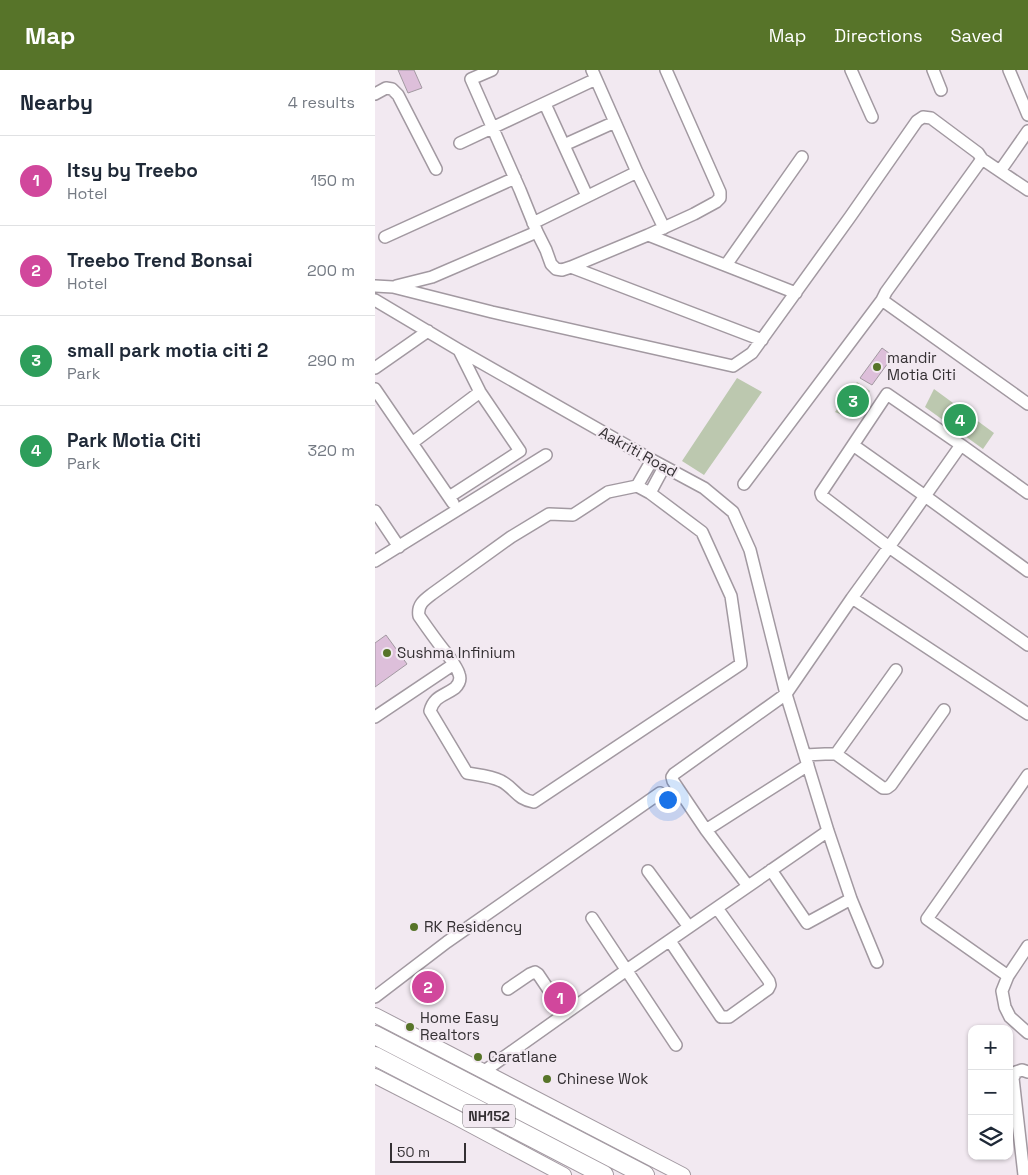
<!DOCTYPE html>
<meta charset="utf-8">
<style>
:root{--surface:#fff;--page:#f2f2f3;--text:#1f2937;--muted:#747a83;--line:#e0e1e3;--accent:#577429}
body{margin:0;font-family:"Space Grotesk",sans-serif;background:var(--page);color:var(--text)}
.controls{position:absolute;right:15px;bottom:15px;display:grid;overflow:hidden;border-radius:10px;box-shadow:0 1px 4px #0004}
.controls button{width:45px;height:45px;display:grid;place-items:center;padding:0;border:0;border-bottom:1px solid var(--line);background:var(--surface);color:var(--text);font:25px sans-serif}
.scale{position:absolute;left:15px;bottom:12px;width:76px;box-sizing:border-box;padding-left:5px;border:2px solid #343033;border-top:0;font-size:14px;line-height:18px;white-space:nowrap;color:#343033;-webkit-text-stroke:4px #f2e9f1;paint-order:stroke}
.you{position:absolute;left:292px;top:729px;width:18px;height:18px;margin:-12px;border:4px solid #fff;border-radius:50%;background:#1a73e8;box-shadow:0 0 0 8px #1a73e833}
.badge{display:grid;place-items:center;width:32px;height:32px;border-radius:50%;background:var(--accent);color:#fff;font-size:16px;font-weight:700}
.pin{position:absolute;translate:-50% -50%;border:2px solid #fff;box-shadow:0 1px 5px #0006}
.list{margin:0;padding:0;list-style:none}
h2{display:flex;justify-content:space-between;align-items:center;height:65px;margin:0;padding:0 20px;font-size:21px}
h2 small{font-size:16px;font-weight:400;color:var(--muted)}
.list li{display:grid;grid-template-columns:32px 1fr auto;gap:15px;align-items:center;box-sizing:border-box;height:90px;padding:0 20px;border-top:1px solid var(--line)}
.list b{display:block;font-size:19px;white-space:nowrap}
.list p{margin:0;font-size:16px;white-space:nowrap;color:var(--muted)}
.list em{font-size:16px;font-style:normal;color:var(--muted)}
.icon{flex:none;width:28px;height:28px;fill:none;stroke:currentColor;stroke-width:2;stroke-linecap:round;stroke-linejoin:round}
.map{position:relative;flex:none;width:653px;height:1105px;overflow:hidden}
header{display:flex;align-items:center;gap:30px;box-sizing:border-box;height:70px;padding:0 25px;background:var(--accent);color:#fff}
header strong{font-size:24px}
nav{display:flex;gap:28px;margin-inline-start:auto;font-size:18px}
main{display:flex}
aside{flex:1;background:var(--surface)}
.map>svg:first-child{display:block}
.green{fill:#bcc8af}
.building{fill:#ddbfda;stroke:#a299a1}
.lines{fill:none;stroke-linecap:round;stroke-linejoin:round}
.minor-casing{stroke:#a299a1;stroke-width:14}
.tertiary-casing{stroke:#a299a1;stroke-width:16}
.trunk-casing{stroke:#a299a1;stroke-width:20}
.minor{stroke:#fff;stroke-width:11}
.tertiary{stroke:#fff;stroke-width:14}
.trunk{stroke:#fff;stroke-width:18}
.poi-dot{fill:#577429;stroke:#f2e9f1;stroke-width:2}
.labels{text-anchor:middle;stroke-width:4.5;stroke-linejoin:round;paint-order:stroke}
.shield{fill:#f2e9f1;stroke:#6d686c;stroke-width:1}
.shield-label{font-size:14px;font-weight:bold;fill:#343033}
.poi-label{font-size:15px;fill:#343033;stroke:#f2e9f1;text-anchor:start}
.street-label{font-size:15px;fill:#343033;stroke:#f2e9f1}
</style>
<header>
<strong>Map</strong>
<nav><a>Map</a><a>Directions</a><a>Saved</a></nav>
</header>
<main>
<aside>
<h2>Nearby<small>4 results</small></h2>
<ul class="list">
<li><span class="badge" style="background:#d1479c">1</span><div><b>Itsy by Treebo</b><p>Hotel</p></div><em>150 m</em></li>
<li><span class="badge" style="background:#d1479c">2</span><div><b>Treebo Trend Bonsai</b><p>Hotel</p></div><em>200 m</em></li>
<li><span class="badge" style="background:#2e9e5b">3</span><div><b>small park motia citi 2</b><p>Park</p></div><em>290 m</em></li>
<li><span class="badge" style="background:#2e9e5b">4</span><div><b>Park Motia Citi</b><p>Park</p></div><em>320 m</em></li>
</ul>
</aside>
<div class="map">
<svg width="653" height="1105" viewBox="0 0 653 1105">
<rect width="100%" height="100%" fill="#f2e9f1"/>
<path class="green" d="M362 308 387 322 329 405 307 391Z
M482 312 495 321 476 349 460 342Z
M559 319 619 363 608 379 550 337Z"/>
<path class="building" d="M23 0H39L47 18 33 23Z
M507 278 518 286 497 315 485 308Z
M11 565 32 594 0 617V573Z"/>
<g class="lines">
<defs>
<path id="minor" d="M117 0 96 9 145 120 162 162 171 180 176 194 181 199 187 200 196 197 387 270
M217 0 262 102 289 158
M476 0 497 47
M558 0 566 20
M634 0 653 45
M0 24 11 18 17 19 23 25 61 99
M170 34 212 126
M85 73 221 9
M189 75 240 52
M607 89 653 120
M625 101 653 61
M158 153 262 102
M273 165 319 144 341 132 345 128V122L291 0
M10 167 140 108
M351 195 427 87
M196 197 273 165 421 223
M0 216 18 217 117 242 358 296 377 283 475 147 542 51 548 47 556 48 603 83 607 89 511 222 507 230 653 334
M21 216 57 207 157 164
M0 230 84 280 277 390 329 418 358 442 375 480 411 624 299 704 297 707 298 711 331 760 373 816
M0 298 53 261
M0 319 78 433
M37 373 105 322
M478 375 550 426 653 501
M586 375 512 324 446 423 447 426 514 477 586 375 653 423
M369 414 507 230
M262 416 275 423 327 462 356 526 366 594 159 732C141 729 141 719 126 711 116 706 103 705 92 703L55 641C59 626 69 626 80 618 84 614 86 609 84 604 82 597 76 590 72 584 62 572 53 559 44 546 42 535 49 530 57 524L136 467 174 444 198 445 233 422Z
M262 416 277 390
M275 423 289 397
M74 427 145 381 105 322 84 280
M0 441 24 477
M0 491 171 385
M477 528 514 477 653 575
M0 647 79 594
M461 684 521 600
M430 685 450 684H461L508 718H512L516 715 569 640
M331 760 433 695
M396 800 432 853 476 829
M273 801 314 857
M217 848 301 975
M295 871 346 947H354L393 919 395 915 394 911 342 838
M653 876 633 906 627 921 630 937 635 947 653 963
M502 892 476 829 453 761 411 624 477 528 653 644
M633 906 552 849 653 705
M133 919 155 904 160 902 163 904 190 944
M0 927 72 872 285 723
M108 1002 246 904 453 761
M649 1105 638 1008 641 1002 647 1000 653 1002"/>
<path id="tertiary" d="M0 945 308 1105
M0 1006 82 1048 189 1105"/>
<path id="trunk" d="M0 965 270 1105
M0 986 229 1105"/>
</defs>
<use href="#minor" class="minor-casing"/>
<use href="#tertiary" class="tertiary-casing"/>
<use href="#trunk" class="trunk-casing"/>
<use href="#minor" class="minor"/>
<use href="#tertiary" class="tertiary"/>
<use href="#trunk" class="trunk"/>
</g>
<g class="poi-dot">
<circle cx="502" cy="297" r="5"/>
<circle cx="12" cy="583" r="5"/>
<circle cx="39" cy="857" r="5"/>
<circle cx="35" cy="957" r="5"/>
<circle cx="103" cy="987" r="5"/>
<circle cx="172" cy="1009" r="5"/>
</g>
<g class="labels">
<rect class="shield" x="88" y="1034.5" width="52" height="23" rx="4"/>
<g class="shield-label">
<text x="114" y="1051">NH152</text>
</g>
<g class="poi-label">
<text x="512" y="293">mandir<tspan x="512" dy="17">Motia Citi</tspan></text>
<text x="22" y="588">Sushma Infinium</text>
<text x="49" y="862">RK Residency</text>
<text x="45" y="953">Home Easy<tspan x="45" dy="17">Realtors</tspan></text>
<text x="113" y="992">Caratlane</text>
<text x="182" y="1014">Chinese Wok</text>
</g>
<g class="street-label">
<text transform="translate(263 382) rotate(29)" y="5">Aakriti Road</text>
</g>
</g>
</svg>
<div class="controls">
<button>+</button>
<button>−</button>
<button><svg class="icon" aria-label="layers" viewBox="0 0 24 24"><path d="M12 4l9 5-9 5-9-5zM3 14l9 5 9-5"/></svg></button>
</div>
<div class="scale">50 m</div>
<div class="you"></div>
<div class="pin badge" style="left:185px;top:928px;background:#d1479c">1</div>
<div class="pin badge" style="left:53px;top:917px;background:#d1479c">2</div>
<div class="pin badge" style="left:478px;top:331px;background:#2e9e5b">3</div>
<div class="pin badge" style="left:585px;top:350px;background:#2e9e5b">4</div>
</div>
</main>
